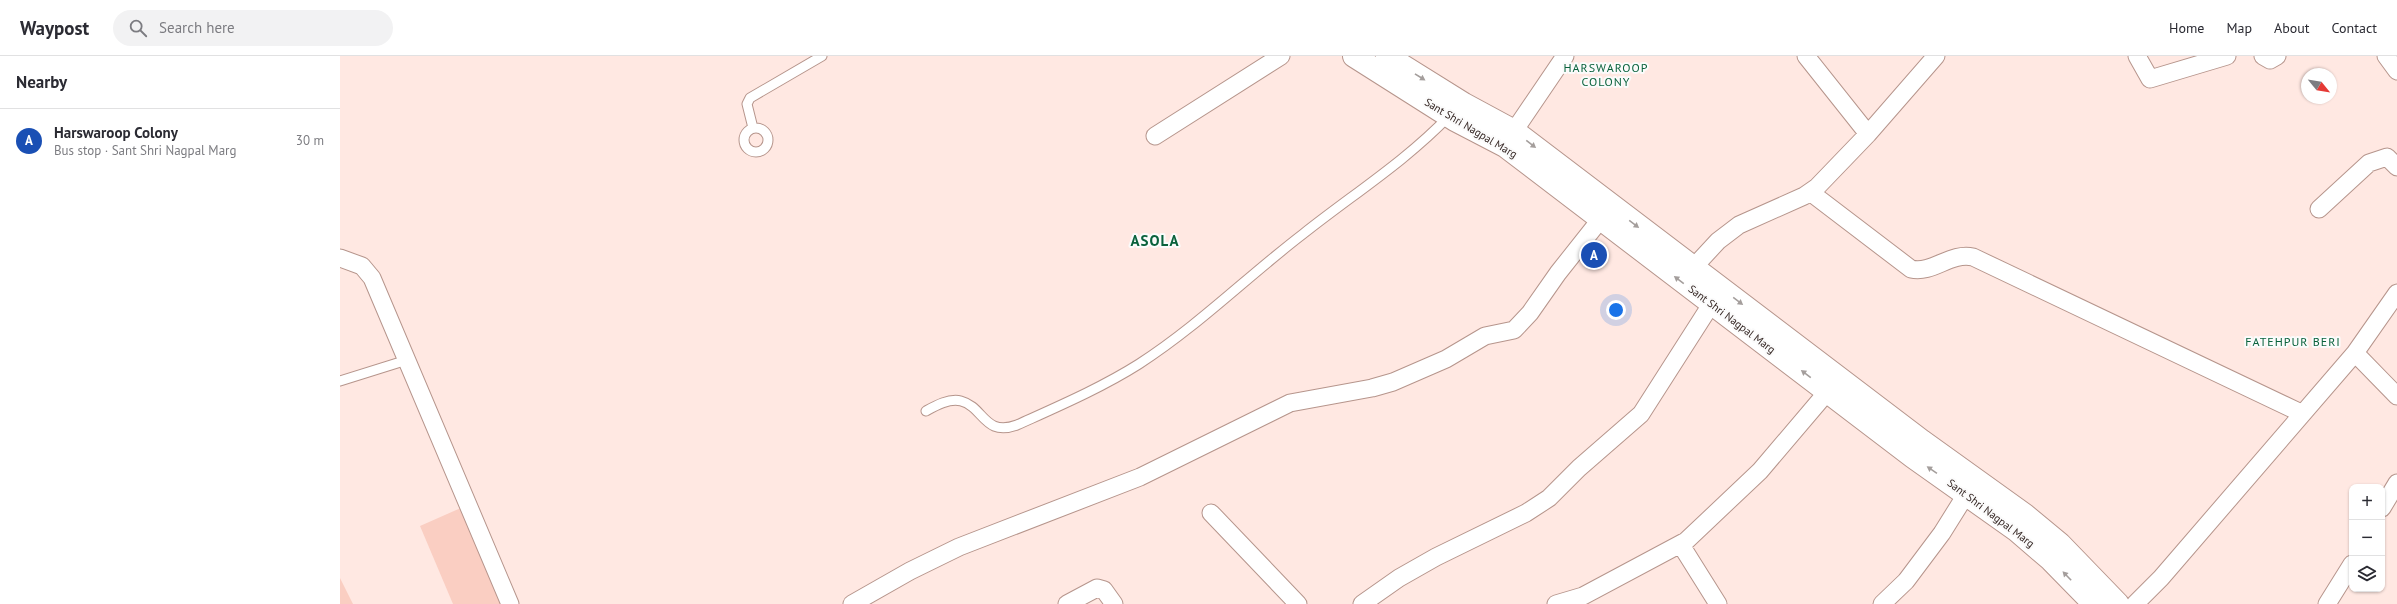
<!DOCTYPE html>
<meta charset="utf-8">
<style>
:root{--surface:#fff;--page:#f2f2f3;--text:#2b2b33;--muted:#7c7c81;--line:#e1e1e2;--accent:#ea580c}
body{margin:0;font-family:"PT Sans",sans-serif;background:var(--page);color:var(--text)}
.controls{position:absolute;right:12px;bottom:12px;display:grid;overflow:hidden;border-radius:8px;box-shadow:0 1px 3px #0004}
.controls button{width:36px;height:36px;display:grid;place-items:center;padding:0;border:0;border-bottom:1px solid var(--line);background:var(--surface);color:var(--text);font:20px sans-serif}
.compass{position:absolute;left:1961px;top:12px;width:36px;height:36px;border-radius:50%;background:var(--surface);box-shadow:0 1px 3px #0004;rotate:120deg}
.you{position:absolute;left:1276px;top:254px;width:14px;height:14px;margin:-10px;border:3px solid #fff;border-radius:50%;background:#1a73e8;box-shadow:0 0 0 6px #1a73e833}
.badge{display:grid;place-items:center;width:26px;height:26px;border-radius:50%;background:var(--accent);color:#fff;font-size:13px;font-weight:700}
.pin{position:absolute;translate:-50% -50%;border:2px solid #fff;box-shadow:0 1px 4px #0006}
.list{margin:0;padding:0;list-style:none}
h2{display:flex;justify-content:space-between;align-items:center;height:52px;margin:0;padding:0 16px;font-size:17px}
h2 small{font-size:13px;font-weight:400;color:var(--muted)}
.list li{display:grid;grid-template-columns:26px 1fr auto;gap:12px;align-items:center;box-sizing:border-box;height:64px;padding:0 16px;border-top:1px solid var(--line)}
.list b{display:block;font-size:15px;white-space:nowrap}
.list p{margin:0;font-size:13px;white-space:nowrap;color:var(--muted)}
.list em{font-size:13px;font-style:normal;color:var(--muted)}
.icon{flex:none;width:22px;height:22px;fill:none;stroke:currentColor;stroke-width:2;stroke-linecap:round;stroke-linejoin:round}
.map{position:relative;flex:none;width:2057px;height:548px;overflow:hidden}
header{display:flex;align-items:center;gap:24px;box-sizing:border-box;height:56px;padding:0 20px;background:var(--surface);border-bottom:1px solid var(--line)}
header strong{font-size:19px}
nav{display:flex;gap:22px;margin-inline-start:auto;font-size:14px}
.search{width:280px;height:36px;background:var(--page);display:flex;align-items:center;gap:10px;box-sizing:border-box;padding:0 14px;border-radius:22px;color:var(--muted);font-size:15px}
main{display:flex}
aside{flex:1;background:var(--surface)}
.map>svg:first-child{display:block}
.green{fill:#facec2}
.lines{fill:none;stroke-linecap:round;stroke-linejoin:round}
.service-casing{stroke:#b6958c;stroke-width:11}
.minor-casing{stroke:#b6958c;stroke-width:19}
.secondary-casing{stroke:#b6958c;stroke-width:24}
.service{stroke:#fff;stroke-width:9}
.minor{stroke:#fff;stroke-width:17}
.secondary{stroke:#fff;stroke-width:22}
.oneway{fill:#a49e9c}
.labels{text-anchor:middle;stroke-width:4;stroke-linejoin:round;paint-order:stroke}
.street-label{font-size:11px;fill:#352724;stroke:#fbfbfb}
.neighbourhood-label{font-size:12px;letter-spacing:1px;fill:#0a623c;stroke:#fbfbfb}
.district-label{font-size:15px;font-weight:bold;letter-spacing:1px;fill:#0a623c;stroke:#fbfbfb}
</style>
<header>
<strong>Waypost</strong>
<div class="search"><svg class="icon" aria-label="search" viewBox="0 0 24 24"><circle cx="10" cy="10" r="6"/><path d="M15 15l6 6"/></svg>Search here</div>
<nav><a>Home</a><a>Map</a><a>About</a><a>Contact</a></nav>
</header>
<main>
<aside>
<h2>Nearby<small></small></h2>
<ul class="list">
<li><span class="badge" style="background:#1a4fb4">A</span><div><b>Harswaroop Colony</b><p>Bus stop · Sant Shri Nagpal Marg</p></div><em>30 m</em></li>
</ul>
</aside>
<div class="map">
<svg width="2057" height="548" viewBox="0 0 2057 548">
<rect width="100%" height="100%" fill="#ffe8e2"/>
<path class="green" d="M123 451 162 548H113L80 470Z
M0 522 13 548H0Z"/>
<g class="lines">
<defs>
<path id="service" d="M404 84a12 12 0 1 1 24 0a12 12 0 1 1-24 0Z
M413 72 407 48 410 42 482 0
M0 325 67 304
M586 355C595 350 609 342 621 345 644 351 644 381 677 369 719 350 761 332 799 308 858 270 908 220 963 178 1012 139 1066 105 1109 60"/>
<path id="minor" d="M1466 0 1528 78
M1797 0 1810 23 1887 0
M1923 0 1930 4 1937 0
M2046 0 2057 15
M1174 75 1225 0
M815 80 941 0
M1470 136 1571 213C1593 218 1610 196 1633 201L1961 357
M1979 153 2029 107 2047 101 2057 111
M0 202 22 210 32 222 170 548
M1353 212 1378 185 1399 169 1464 140 1477 131 1528 78 1596 0
M2015 297 2057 340
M2042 452 2057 427
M871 457 958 548
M1341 489 1378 548
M512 548 570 515 619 491 800 421 950 347 1032 332 1053 326 1106 303 1145 280 1174 274 1190 257 1218 217 1260 164
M727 548 757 532 764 534 774 548
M1022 548 1059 522 1096 501 1186 457 1209 442 1239 412 1301 358 1372 247
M1216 548 1243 540 1346 485 1420 415 1488 335
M1542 548 1566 525 1602 477 1627 437
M1795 548 1821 522 2015 297 2057 237
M1987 548 2012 508"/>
<path id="secondary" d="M1014 0 1115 64 1165 90 1573 401 1676 474 1711 504 1754 548
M1047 0 1124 48 1174 75 1582 385 1685 459 1720 488 1778 548"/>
</defs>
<use href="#service" class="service-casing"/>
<use href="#minor" class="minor-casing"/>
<use href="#secondary" class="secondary-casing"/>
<use href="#service" class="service"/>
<use href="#minor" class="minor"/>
<use href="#secondary" class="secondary"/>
</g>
<defs><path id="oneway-solid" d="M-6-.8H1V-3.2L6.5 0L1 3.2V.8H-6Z"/></defs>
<g class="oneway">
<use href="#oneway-solid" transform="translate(1080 21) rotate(32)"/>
<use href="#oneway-solid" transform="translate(1191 88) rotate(38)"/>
<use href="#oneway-solid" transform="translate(1294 168) rotate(37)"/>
<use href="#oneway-solid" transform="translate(1339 224) rotate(-143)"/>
<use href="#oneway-solid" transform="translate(1398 245) rotate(37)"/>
<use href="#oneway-solid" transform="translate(1466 318) rotate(-143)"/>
<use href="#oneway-solid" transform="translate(1592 414) rotate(-146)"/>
<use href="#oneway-solid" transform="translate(1727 520) rotate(-134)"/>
</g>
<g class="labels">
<g class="street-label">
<text transform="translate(1131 72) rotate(31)" y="4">Sant Shri Nagpal Marg</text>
<text transform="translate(1392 263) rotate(37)" y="4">Sant Shri Nagpal Marg</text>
<text transform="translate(1651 457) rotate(37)" y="4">Sant Shri Nagpal Marg</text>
</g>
<g class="neighbourhood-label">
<text x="1266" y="16">HARSWAROOP<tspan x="1266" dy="14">COLONY</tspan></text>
<text x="1953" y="290">FATEHPUR BERI</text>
</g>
<g class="district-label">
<text x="815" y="190">ASOLA</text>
</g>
</g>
</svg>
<div class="controls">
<button>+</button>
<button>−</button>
<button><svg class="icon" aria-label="layers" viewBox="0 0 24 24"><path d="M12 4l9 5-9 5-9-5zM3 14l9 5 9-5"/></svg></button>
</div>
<svg class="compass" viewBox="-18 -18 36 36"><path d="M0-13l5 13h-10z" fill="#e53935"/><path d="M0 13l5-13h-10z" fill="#7c7c81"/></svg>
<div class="you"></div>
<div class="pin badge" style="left:1254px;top:199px;background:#1a4fb4">A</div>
</div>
</main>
